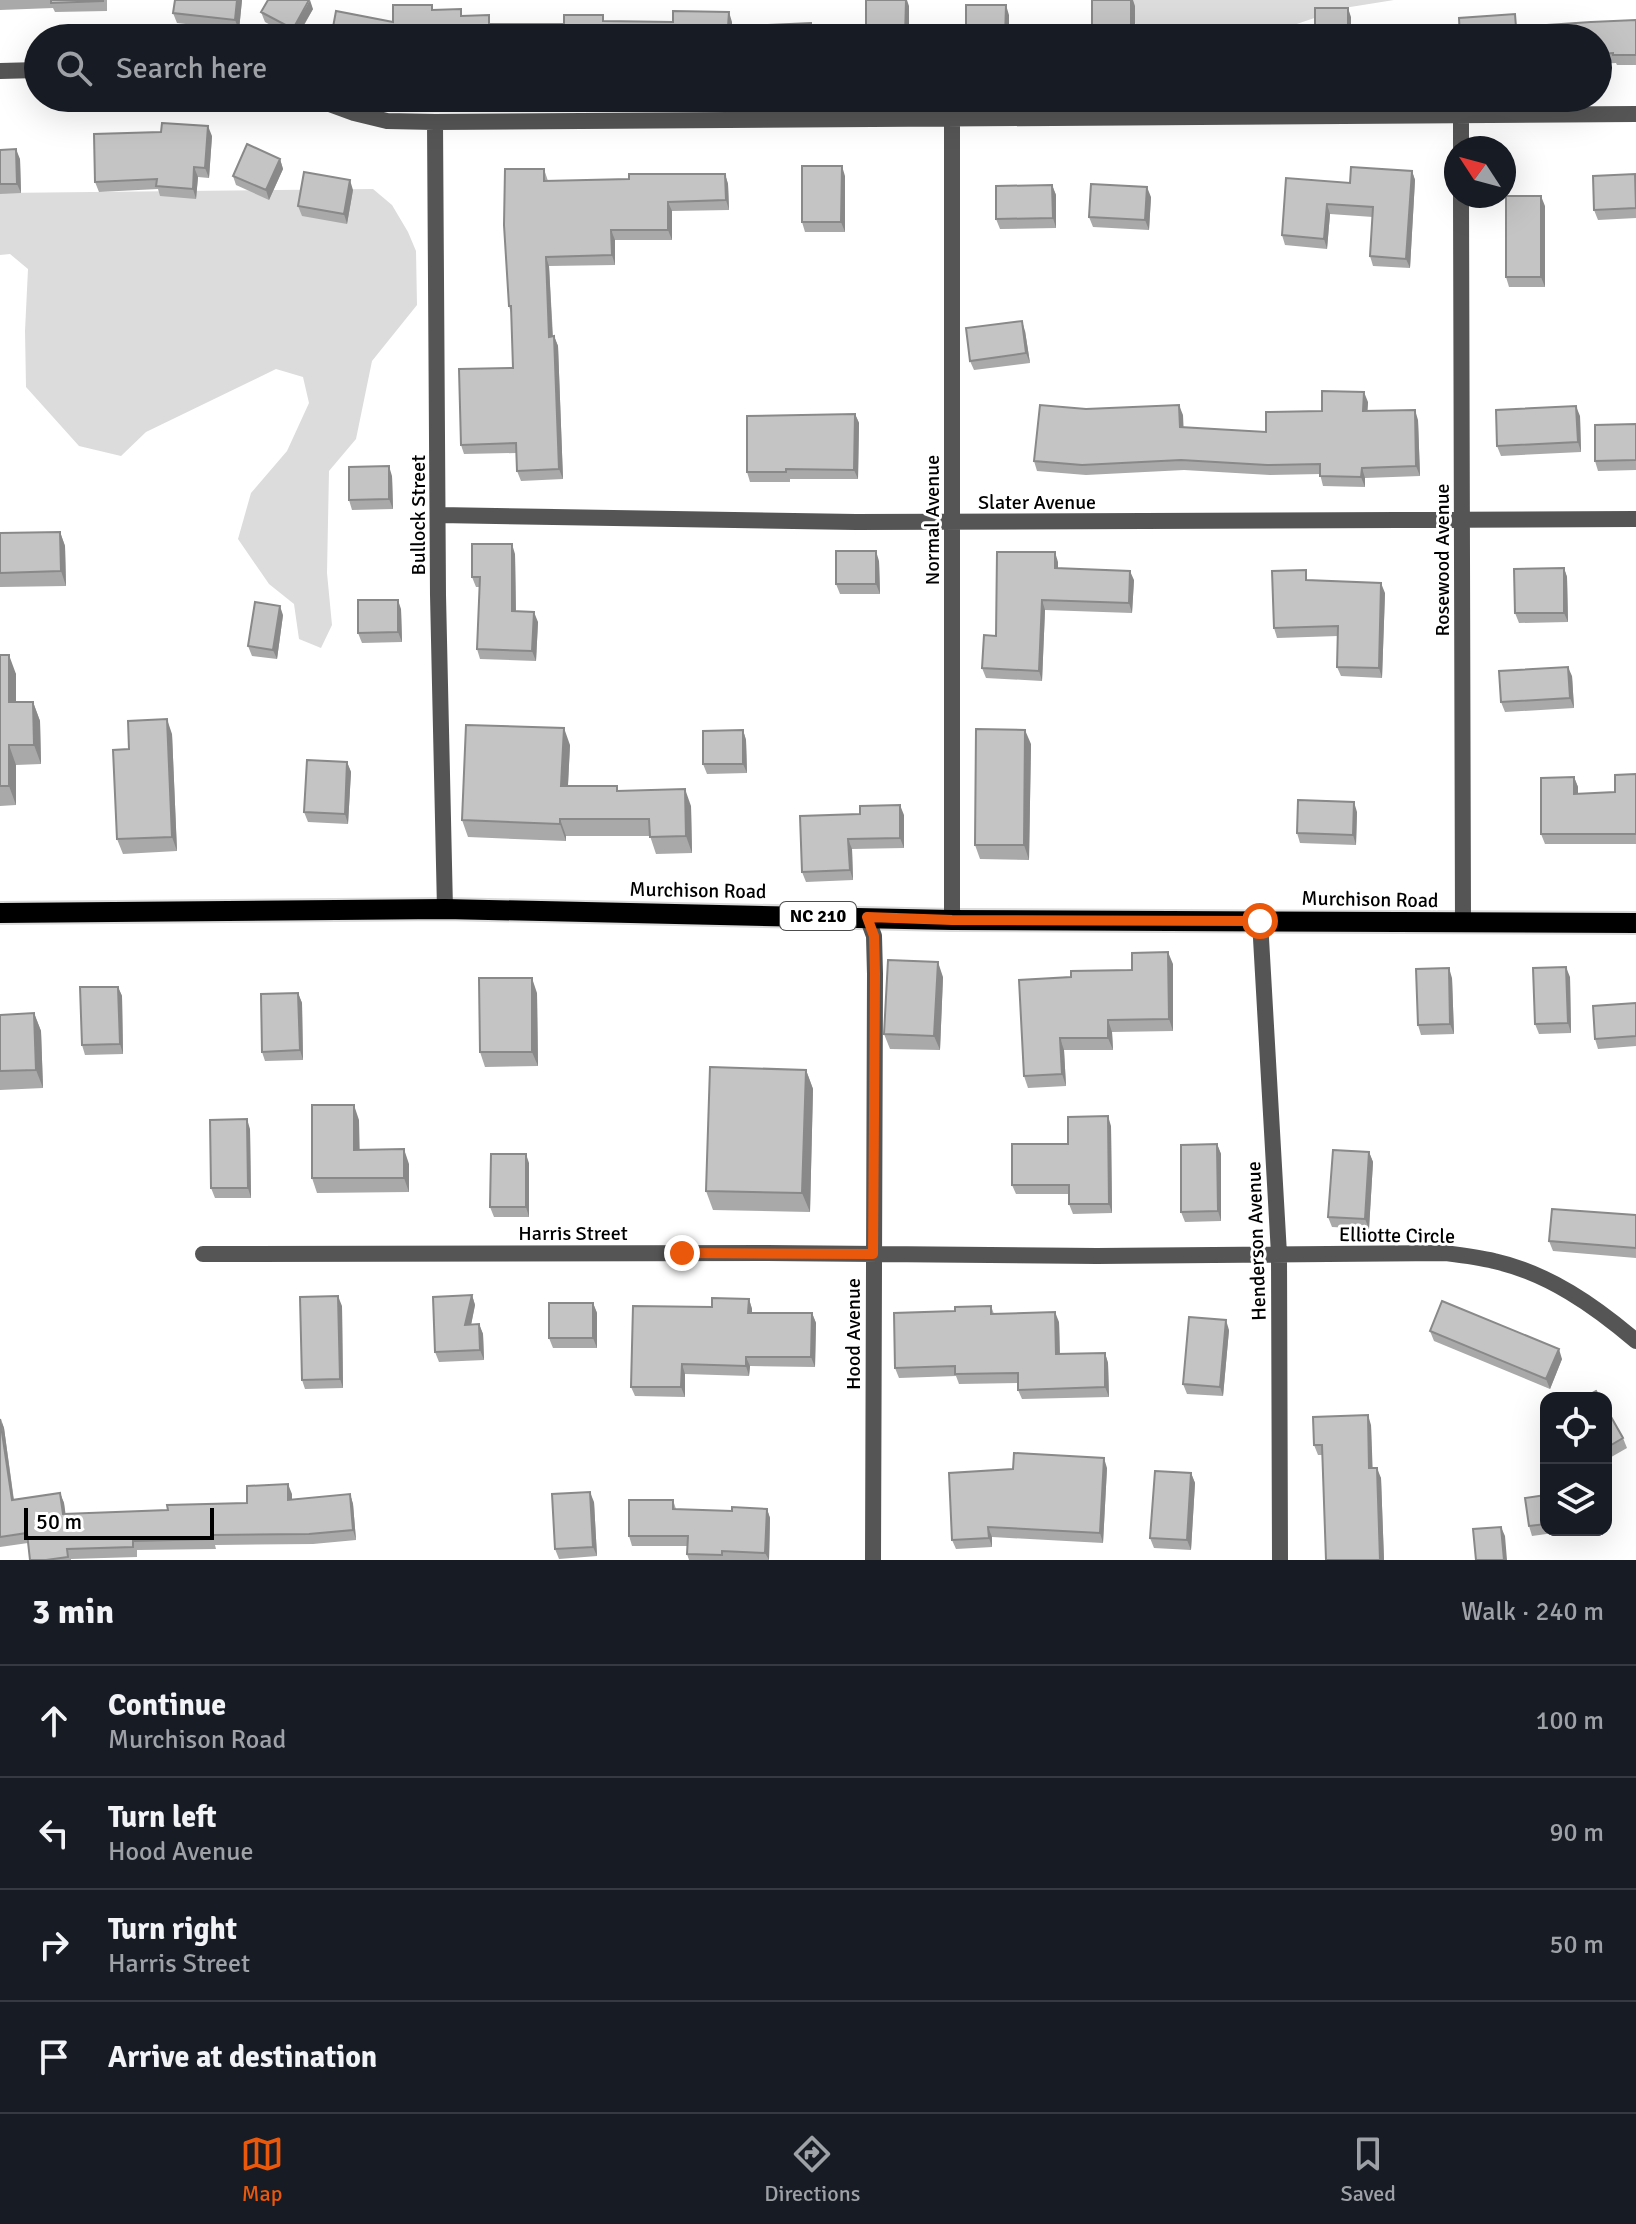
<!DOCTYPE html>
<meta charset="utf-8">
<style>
:root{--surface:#171b24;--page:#242831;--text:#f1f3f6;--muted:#9ea1a6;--line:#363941;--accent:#ea580c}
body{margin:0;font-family:Signika,sans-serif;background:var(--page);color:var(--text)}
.controls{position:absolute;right:24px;bottom:24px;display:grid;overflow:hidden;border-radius:16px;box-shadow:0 8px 32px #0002}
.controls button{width:72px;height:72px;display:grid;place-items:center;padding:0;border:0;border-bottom:2px solid var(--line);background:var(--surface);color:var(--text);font:40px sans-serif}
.compass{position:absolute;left:1444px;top:136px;width:72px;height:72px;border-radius:50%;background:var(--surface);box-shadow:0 8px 32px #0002;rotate:306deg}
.scale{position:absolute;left:24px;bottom:20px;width:190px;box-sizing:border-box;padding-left:8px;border:4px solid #000;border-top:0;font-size:22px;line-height:28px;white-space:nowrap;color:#000;-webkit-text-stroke:6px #fff;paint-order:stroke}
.stop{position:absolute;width:24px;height:24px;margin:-18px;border:6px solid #ea580c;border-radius:50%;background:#fff}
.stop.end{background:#ea580c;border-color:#fff;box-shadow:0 2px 8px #0008}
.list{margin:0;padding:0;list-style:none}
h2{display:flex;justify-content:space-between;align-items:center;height:104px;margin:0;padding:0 32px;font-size:34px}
h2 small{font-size:26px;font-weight:400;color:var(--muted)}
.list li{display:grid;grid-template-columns:52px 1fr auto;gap:24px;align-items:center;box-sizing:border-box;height:112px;padding:0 32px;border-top:2px solid var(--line)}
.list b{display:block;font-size:30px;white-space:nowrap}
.list p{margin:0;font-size:26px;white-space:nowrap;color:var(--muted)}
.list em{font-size:26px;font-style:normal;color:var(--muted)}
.icon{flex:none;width:44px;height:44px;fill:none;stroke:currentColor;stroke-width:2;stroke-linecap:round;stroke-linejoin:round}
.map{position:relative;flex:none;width:1636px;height:1560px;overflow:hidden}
.search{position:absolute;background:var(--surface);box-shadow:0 8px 32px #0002;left:24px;right:24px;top:24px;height:88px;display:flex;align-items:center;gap:20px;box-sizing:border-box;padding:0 28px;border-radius:44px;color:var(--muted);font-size:30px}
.sheet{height:552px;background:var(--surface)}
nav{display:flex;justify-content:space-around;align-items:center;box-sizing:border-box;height:112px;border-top:2px solid var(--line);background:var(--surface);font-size:22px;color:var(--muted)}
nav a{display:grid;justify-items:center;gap:4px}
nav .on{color:var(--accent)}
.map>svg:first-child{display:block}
.green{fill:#dcdcdc}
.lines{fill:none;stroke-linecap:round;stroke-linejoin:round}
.primary-casing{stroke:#dbdbdb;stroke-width:24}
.street{stroke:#555;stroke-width:16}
.primary{stroke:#000;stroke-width:20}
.wall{fill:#a9a9a9}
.shaded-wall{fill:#898989}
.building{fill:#c4c4c4;stroke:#898989;stroke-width:2}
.route{stroke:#ea580c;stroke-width:10}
.labels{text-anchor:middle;stroke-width:6;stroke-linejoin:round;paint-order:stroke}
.shield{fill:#fff;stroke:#4c4c4c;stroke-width:2}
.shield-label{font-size:18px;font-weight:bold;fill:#000}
.street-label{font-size:20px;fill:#000;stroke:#fff}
</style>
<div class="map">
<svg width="1636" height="1560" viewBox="0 0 1636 1560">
<rect width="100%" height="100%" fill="#fff"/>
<path class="green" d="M1107 0H1394L1344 8 1255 38H1157L1112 8Z
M373 189 392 205 408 232 416 251 417 305 372 361 356 439 329 471 327 573 332 625 321 648 299 639 294 604 269 584 238 539 251 493 287 451 309 403 303 377 276 369 146 432 121 456 79 446 26 387 25 331 28 269 10 254 0 255V193Z"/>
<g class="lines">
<defs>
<path id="primary" d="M0 913 445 909 952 920 1636 923"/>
</defs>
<use href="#primary" class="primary-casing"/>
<path class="street" d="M0 71 38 70
M313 98 354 113 387 121 435 122 1636 114
M1461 115V148
M952 120V920
M435 122 438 595 445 909
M1461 196 1463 924
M439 515 856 522 1636 519
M867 917 874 936 875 974 873 1560
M1260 921 1279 1254 1280 1560
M203 1254 767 1253 1097 1256 1445 1253C1461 1255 1478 1257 1494 1261 1548 1273 1595 1306 1636 1341"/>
<use href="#primary" class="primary"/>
</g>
<path class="wall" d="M0 0H107V11L55 12 53 8 0 10Z
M175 0H242L239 30 177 23 173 13Z
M313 9 297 38H294L265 22 261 12Z
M1636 20V65H1617L1616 63 1598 64V38H1460L1519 24V27Z
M212 136 209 178 198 177 196 199 160 196 158 189 99 192 95 182Z
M0 150 20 159 21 193 0 194Z
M280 159 283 169 269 200 236 185 233 176Z
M544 169 548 181 629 179 725 174 728 184 729 210 672 211V240H615V265L549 266 553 336H554L558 346 563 479 521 481 517 471 516 453 464 454 461 445 513 368 511 313 509 306Z
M1412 171 1415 180 1410 268 1373 266 1370 256 1373 217 1330 214 1327 249 1285 245 1282 235 1350 183Z
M845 176V232H805L802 222Z
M1636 177V218L1598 220 1594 210Z
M1052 185 1056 195V228L1000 229 996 219Z
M353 190 347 224 302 216 298 206Z
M1151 197 1149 230 1093 227 1089 217Z
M1545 206V287H1509L1506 277Z
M1025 331 1030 363 974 370 970 361Z
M1368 402 1367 411 1418 420 1420 476 1365 478V487L1323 486 1320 474 1270 475 1184 470 1086 475 1037 471 1034 461 1086 409 1183 415V427L1266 432 1322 411Z
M855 414 859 423 858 479H790V482H750L747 472Z
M1580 416 1581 452 1501 456 1497 446Z
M1636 424V470L1598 471 1595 461Z
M392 476 393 509 352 510 349 500Z
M60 532 65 546 66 586 0 587V533Z
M515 554 516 611 538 622 536 661 480 659 477 649 480 587H476L472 577Z
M879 561 880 594H840L836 584Z
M1058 562V568L1134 580 1132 613 1045 610 1042 681 986 678 982 668 996 636Z
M1564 568 1567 577 1568 622 1519 623 1515 613Z
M1309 581 1385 593 1382 678 1341 676 1337 667 1338 636 1277 638 1274 628Z
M401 609 402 642 362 643 358 633Z
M283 615 277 659 252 656 248 646Z
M0 655 16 674V702H33L40 721 41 764 16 765V805L0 806Z
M1572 676 1574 708 1505 712 1501 702Z
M743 730 746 740 747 773 707 774 703 764Z
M172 734 177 851 123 854 117 839 129 749Z
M1031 744 1029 860 980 859 975 845Z
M570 745 568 786 618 791 691 806 692 853 656 854 650 836H566V841L468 837 462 820Z
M347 762 351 772 348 824 308 822 304 812Z
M1636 774V844H1545L1541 834 1574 777 1578 787V794L1615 792Z
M1357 812 1356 845 1300 843 1297 833Z
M904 815V848L852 849 853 880 806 882 802 872 800 816Z
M1173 964V1031L1112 1032 1113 1050H1064L1066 1086 1028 1088 1024 1076 1071 977Z
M943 977 940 1050 890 1049 884 1034Z
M1570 977 1571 1033 1539 1034 1535 1024Z
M1452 978 1454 1034 1421 1035 1418 1025Z
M118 987 122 996 123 1054 85 1055 82 1045Z
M298 993 302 1003 303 1060 265 1061 262 1052Z
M537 993 538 1066 485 1067 480 1052Z
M1636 1003V1046L1598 1049 1595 1039Z
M34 1013 41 1031 43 1088 0 1090V1015Z
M806 1070 813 1089 810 1212 713 1210 706 1191Z
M359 1120V1150L409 1164V1192L317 1193 312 1178Z
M1111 1126 1112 1213 1073 1214 1069 1204V1194H1016L1012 1185 1068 1144Z
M250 1129 251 1198H215L211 1188Z
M1217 1144 1221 1154V1221L1185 1222 1181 1212Z
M1369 1152 1373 1162 1369 1229 1332 1227 1328 1217Z
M529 1163V1217H494L490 1207Z
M1636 1215V1258L1553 1251 1549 1241Z
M472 1295 475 1305 471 1325 479 1324 483 1334 484 1360 439 1362 435 1352Z
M749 1299 752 1309V1313H812L816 1323 815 1367 750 1366 749 1376 685 1374V1397L635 1396 631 1387 712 1307Z
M593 1303 597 1313V1348H553L549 1338Z
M342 1306 343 1388 305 1389 302 1380Z
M991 1306 994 1314 1059 1322 1060 1354 1105 1353 1108 1363 1109 1397 1022 1399 1018 1390V1383L959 1384 956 1376 899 1378 895 1368 955 1311Z
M1229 1330 1223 1396 1187 1394 1183 1384Z
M1430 1331 1562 1359 1550 1389 1434 1341Z
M1606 1408 1623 1438 1627 1448 1606 1460Z
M0 1419 4 1428 14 1500 60 1493 64 1503 65 1514 168 1510 247 1503 292 1494V1500L350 1494 353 1504 356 1540 313 1544 215 1545 216 1549 137 1550V1557L71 1559V1560H30L28 1543 0 1547Z
M1371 1425 1372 1468 1381 1478 1384 1560H1326L1322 1455H1318L1314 1445Z
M1107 1468 1103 1543 992 1537V1547L956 1549 952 1540Z
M1191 1473 1195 1483 1191 1550 1154 1548 1150 1538Z
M1546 1495V1530H1575L1532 1536 1529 1526Z
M673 1500 676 1509 732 1511 767 1509 770 1518 769 1560H689L687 1554V1546H632L629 1536Z
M594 1502 597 1556 559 1559 555 1549Z"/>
<path class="shaded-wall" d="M237 0H242L239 30 235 20Z
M310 0 313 9 296 38 293 29Z
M906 0H907L909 6V38H905Z
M1131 0H1133L1135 6V38H1131Z
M1006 5 1009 15V38H1005Z
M1348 8 1351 17V38H1348Z
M729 12 732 22V37L728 27Z
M811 23 815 33V38H812Z
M208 126 212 136 209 178 205 168Z
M16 149 20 159 21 193 17 184Z
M280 159 283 169 269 200 266 190Z
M842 166 845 176V232L841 222Z
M194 167 198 177 196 199 193 189Z
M1412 171 1415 180 1410 268 1406 259Z
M725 174 728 184 729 210 726 200Z
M350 180 353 190 347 224 344 214Z
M1052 185 1056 195V228L1053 218Z
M1147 187 1151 197 1149 230 1145 220Z
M1541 196 1545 206V287L1541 277Z
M668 202 672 211V240L668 230Z
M1327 204 1330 214 1327 249 1324 239Z
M611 230 615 240V265L612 255Z
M546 257 549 266 553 346 549 337Z
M1022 321 1025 331 1030 363 1026 353Z
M554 336 558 346 563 479 559 469Z
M1364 392 1368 402 1367 421 1363 411Z
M1179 405 1183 415 1184 437 1180 427Z
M1576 406 1580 416 1581 452 1578 442Z
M1415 410 1418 420 1420 476 1416 466Z
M855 414 859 423 858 479 854 470Z
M389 466 392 476 393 509 389 499Z
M1362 468 1365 478V487L1361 477Z
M60 532 65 546 66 586 61 571Z
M512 544 515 554 516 621 512 611Z
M876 551 879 561 880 594 876 584Z
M1055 552 1058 562V577L1055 568Z
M1564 568 1567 577 1568 622 1564 613Z
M1130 571 1134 580 1132 613 1129 603Z
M1381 583 1385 593 1382 678 1379 668Z
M398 600 401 609 402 642 398 632Z
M1042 600 1045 610 1042 681 1039 671Z
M280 606 283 615 277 659 273 650Z
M534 612 538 622 536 661 532 651Z
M9 655 16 674V721L9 702Z
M1568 667 1572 676 1574 708 1570 698Z
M33 702 40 721 41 764 34 745Z
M167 719 172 734 177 851 172 837Z
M564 728 570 745 567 803 561 786Z
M743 730 746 740 747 773 743 764Z
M1025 730 1031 744 1029 860 1024 845Z
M9 745 16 765V805L9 786Z
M347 762 351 772 348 824 345 814Z
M1574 777 1578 787V803L1574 794Z
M685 789 691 806 692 853 686 836Z
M1354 802 1357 812 1356 845 1353 835Z
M900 805 904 815V848L900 838Z
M560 819 566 836V841L560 824Z
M848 839 852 849 853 880 850 870Z
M1168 952 1173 964V1031L1169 1019Z
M938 962 943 977 940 1050 934 1036Z
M1566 967 1570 977 1571 1033 1568 1023Z
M1449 968 1452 978 1454 1034 1450 1024Z
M532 978 537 993 538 1066 532 1052Z
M118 987 122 996 123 1054 120 1044Z
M298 993 302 1003 303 1060 300 1050Z
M34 1013 41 1031 43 1088 36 1070Z
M1108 1020 1112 1032 1113 1050 1108 1038Z
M1060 1038 1064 1050 1066 1086 1062 1074Z
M806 1070 813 1089 810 1212 802 1193Z
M354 1105 359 1120 360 1164 354 1150Z
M1108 1116 1111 1126 1112 1213 1109 1204Z
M247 1119 250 1129 251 1198 248 1188Z
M1217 1144 1221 1154V1221L1218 1211Z
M404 1149 409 1164V1192L404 1178Z
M1369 1152 1373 1162 1369 1229 1365 1219Z
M526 1154 529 1163V1217L526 1207Z
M472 1295 475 1305 469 1335 465 1325Z
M338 1296 342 1306 343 1388 340 1379Z
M749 1299 752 1309V1323L748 1313Z
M593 1303 597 1313V1348L593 1338Z
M1055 1312 1059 1322 1060 1364 1056 1354Z
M812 1313 816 1323 815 1367 811 1357Z
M1226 1320 1229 1330 1223 1396 1220 1387Z
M479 1324 483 1334 484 1360 480 1350Z
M1559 1349 1562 1359 1550 1389 1546 1379Z
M1105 1353 1108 1363 1109 1397 1105 1387Z
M746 1357 750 1366 749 1376 746 1366Z
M682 1364 685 1374V1397L681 1387Z
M1368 1415 1371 1425 1373 1478 1369 1468Z
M1 1419 4 1428 15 1510 12 1500Z
M1104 1458 1107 1468 1103 1543 1100 1533Z
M1377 1468 1381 1478 1384 1560H1380Z
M1191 1473 1195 1483 1191 1550 1187 1540Z
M288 1484 292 1494V1510L288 1500Z
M590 1492 594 1502 597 1556 593 1547Z
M60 1493 64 1503 67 1524 63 1514Z
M350 1494 353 1504 356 1540 353 1530Z
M767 1509 770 1518 769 1560 765 1553Z
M988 1527 992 1537V1547L989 1538Z
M1501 1527 1505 1536 1507 1560H1504Z"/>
<path class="building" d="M51 0H103V1L51 3Z
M175 0H237L235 20 173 13Z
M268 0H309L293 29 261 12Z
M866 0H906L905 38H866Z
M1092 0H1131V38H1092Z
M393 5H432V10L461 9V16L489 15V24H564V15H603V21L673 22V11L729 12 728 27 811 23 812 38H331L336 11 393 22Z
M966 5H1006L1005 38H966Z
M1315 8H1348V38H1315Z
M1515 14 1516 27 1591 22 1636 20V55H1613V53L1598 54V38H1460L1459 18Z
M162 123 208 126 205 168 194 167 193 189 156 186 157 179 95 182 94 134 161 132Z
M247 144 280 159 266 190 233 176Z
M16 149 17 184H0V150Z
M802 166H842L841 222H802Z
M1351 167 1412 171 1406 259 1370 256 1373 207 1327 204 1324 239 1282 235 1286 178 1350 183Z
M505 169H544V181L629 179V174H725L726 200 668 202V230H611L612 255 546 257 549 337 554 336 559 469 517 471 516 443 461 445 459 369 513 368 511 306H509L504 225Z
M304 172 350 180 344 214 298 206Z
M1635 174 1636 208 1594 210 1593 176Z
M1091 184 1147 187 1145 220 1089 217Z
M1052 185 1053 218 996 219V186Z
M1506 196H1541V277H1506Z
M1022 321 1026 353 970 361 966 328Z
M1322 391 1364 392 1363 411 1415 410 1416 466 1362 468 1361 477 1320 476V464L1267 465 1181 460 1082 465 1034 461 1040 405 1086 409 1179 405 1180 427 1266 432V412L1322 411Z
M1576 406 1578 442 1497 446 1496 410Z
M855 414 854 470 786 469V472H747V416Z
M1636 424V460L1595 461V425Z
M389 466V499L349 500V467Z
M60 532 61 571 0 573V533Z
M472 544H512V611L534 612 532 651 477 649 480 577H472Z
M836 551H876V584H836Z
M997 552H1055V568L1130 571 1129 603 1042 600 1039 671 982 668 984 635 996 636Z
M1564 568V613H1515L1514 569Z
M1306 570V580L1381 583 1379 668 1337 667 1338 626 1274 628 1272 571Z
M358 600H398V632L358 633Z
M255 602 280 606 273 650 248 646Z
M0 655H9V702H33L34 745H9V786H0Z
M1568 667 1570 698 1501 702 1499 671Z
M167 719 172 837 117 839 113 750 129 749 128 721Z
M466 725 564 728 561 786H617V791L685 789 686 836 650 837 649 819H560V824L462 820Z
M976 729 1025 730 1024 845H975Z
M743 730V764H703V731Z
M307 760 347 762 345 814 304 812Z
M1636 774V834H1541V778L1574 777V794L1615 792V775Z
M1298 800 1354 802 1353 835 1297 833Z
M900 805V838L848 839 850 870 802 872 800 816 860 814V806Z
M1168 952 1169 1019 1108 1020V1038H1060L1062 1074 1024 1076 1019 980 1071 977V971L1132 970V953Z
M888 960 938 962 934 1036 884 1034Z
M1566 967 1568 1023 1535 1024 1533 968Z
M1449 968 1450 1024 1418 1025 1416 969Z
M479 978H532V1052H480Z
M80 987H118L120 1044 82 1045Z
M298 993 300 1050 262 1052 261 994Z
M1636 1003V1036L1595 1039 1593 1006Z
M34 1013 36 1070 0 1071V1015Z
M710 1067 806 1070 802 1193 706 1191Z
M312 1105H354V1150L404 1149V1178H312Z
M1108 1116 1109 1204H1069V1185H1012V1144H1068V1117Z
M247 1119 248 1188H211L210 1120Z
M1217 1144 1218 1211 1181 1212V1145Z
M1333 1150 1369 1152 1365 1219 1328 1217Z
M491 1154H526V1207H490Z
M1552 1209 1636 1215V1248L1549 1241Z
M472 1295 465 1325 479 1324 480 1350 435 1352 433 1297Z
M338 1296 340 1379 302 1380 300 1297Z
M712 1298 749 1299 748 1313H812L811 1357H746V1366L682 1364 681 1387H631L633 1306 712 1307Z
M1442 1301 1559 1349 1546 1379 1430 1331Z
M549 1303H593V1338H549Z
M991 1306V1314L1055 1312 1056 1354 1105 1353V1387L1018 1390V1373L955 1374V1366L895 1368 894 1313 955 1311V1307Z
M1189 1317 1226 1320 1220 1387 1183 1384Z
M1596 1391 1600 1398H1583Z
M1606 1408 1623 1438 1606 1448Z
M1368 1415 1369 1468H1377L1380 1560H1326L1322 1445H1314L1313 1417Z
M0 1419 12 1500 60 1493 63 1514 168 1510 167 1505 247 1503V1486L288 1484V1500L350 1494 353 1530 309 1534 212 1535V1539L133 1541V1547L67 1549 68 1557 46 1560H30L27 1533 0 1537Z
M1014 1453 1104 1458 1100 1533 988 1527 989 1538 952 1540 949 1473 1013 1469Z
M1155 1471 1191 1473 1187 1540 1150 1538Z
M590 1492 593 1547 555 1549 552 1494Z
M1546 1495V1524L1529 1526 1525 1498Z
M629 1500H673V1509L732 1511V1507L767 1509 765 1553 722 1551V1555L687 1554 688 1536H629Z
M1501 1527 1504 1560H1476L1473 1529Z"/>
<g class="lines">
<path class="route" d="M682 1253 873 1254 875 974 874 936 867 917 952 920 1260 921"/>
</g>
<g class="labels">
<rect class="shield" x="780" y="902" width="76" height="28" rx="6"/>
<g class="shield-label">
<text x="818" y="922">NC 210</text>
</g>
<g class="street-label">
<text x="1037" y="509">Slater Avenue</text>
<text transform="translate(418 515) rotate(-90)" y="7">Bullock Street</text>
<text transform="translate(932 520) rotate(-90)" y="7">Normal Avenue</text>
<text transform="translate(1442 560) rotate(-90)" y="7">Rosewood Avenue</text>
<text transform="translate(698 890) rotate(1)" y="7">Murchison Road</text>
<text transform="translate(1370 899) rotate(1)" y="7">Murchison Road</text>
<text x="573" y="1240">Harris Street</text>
<text transform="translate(1397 1235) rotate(1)" y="7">Elliotte Circle</text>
<text transform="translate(1256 1241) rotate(-92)" y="7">Henderson Avenue</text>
<text transform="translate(853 1334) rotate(-90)" y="7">Hood Avenue</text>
</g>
</g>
</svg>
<div class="controls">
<button><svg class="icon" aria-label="locate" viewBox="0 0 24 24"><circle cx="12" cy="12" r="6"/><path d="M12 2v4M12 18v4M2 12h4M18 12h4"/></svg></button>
<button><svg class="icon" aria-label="layers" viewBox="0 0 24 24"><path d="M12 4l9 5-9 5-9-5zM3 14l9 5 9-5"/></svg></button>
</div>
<svg class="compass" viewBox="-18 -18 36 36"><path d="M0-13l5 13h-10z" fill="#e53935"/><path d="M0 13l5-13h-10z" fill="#9ea1a6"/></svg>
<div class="scale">50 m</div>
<div class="stop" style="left:1260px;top:921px"></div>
<div class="stop end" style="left:682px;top:1253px"></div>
<div class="search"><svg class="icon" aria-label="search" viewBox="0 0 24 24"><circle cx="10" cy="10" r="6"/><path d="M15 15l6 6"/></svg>Search here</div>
</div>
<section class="sheet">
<h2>3 min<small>Walk · 240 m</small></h2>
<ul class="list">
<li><svg class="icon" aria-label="ahead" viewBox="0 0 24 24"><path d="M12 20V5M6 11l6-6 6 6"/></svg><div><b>Continue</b><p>Murchison Road</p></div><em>100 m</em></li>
<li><svg class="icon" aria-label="left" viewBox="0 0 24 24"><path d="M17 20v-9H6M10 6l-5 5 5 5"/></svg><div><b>Turn left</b><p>Hood Avenue</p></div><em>90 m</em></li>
<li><svg class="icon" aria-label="right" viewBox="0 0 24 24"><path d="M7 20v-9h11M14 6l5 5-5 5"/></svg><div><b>Turn right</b><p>Harris Street</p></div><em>50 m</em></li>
<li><svg class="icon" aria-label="arrive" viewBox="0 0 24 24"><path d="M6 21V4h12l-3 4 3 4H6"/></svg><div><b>Arrive at destination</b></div></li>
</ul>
</section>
<nav>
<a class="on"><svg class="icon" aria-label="map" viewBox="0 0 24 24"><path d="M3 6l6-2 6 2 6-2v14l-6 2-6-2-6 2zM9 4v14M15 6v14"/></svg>Map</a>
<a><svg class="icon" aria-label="directions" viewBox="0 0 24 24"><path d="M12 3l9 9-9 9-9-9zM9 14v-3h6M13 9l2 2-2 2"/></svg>Directions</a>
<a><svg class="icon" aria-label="saved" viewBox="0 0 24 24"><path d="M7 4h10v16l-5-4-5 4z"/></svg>Saved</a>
</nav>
